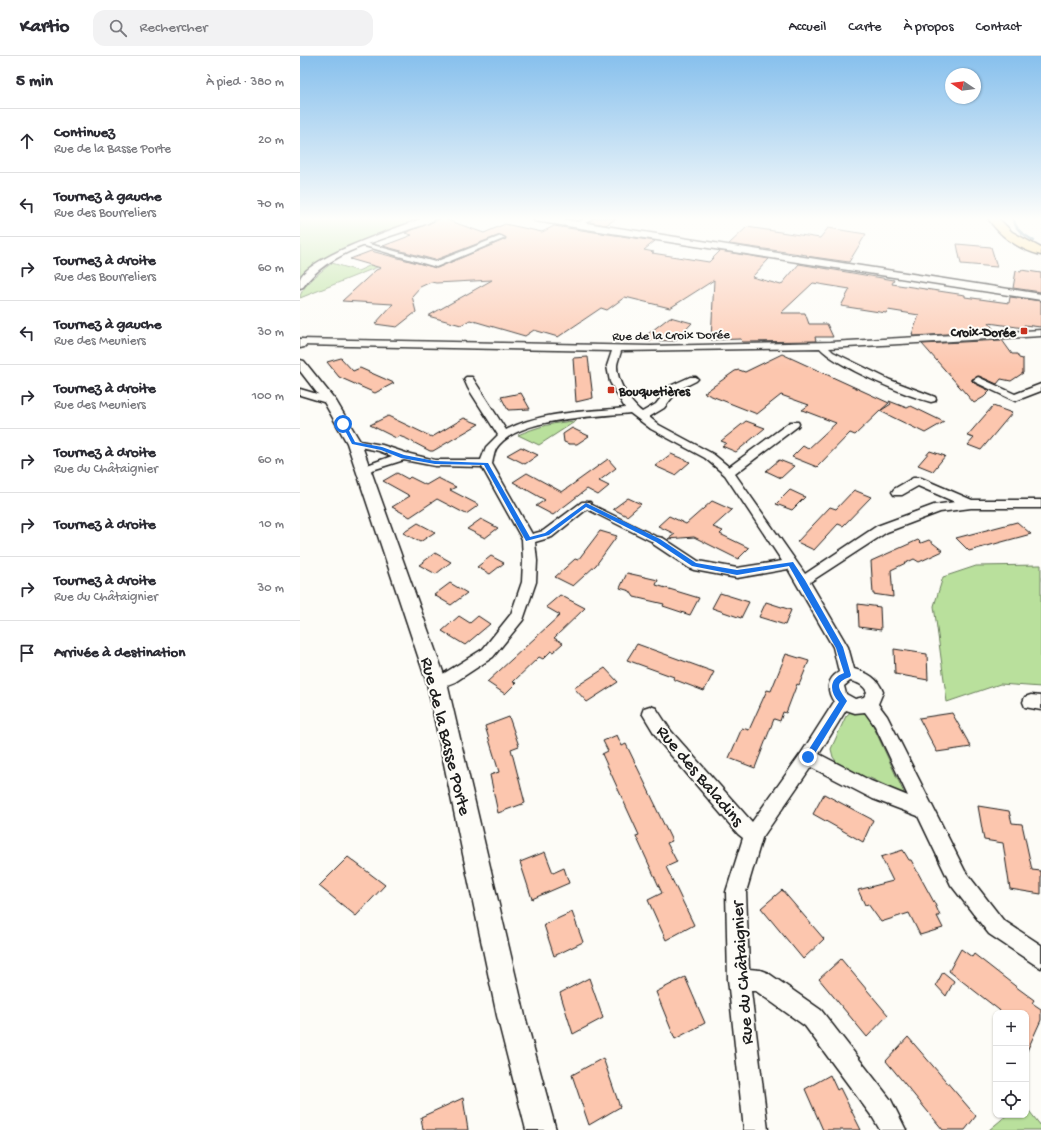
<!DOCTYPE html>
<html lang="fr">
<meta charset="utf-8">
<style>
:root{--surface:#fff;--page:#f2f2f3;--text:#2b2b33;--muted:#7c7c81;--line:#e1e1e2}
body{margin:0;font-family:"Gochi Hand",sans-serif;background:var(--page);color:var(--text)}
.controls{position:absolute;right:12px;bottom:12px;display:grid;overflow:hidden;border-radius:8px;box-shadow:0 1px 3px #0004}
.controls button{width:36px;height:36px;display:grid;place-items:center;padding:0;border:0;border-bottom:1px solid var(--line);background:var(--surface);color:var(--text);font:20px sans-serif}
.compass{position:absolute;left:645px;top:12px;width:36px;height:36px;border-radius:50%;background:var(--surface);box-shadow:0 1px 3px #0004;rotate:283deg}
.stop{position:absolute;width:12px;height:12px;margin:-9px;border:3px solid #1a73e8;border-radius:50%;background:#fff}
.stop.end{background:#1a73e8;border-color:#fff;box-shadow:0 1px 4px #0008}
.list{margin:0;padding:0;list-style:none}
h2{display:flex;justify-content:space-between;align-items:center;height:52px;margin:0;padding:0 16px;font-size:17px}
h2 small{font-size:13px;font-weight:400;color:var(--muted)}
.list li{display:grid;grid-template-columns:26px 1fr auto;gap:12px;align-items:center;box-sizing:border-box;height:64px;padding:0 16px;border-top:1px solid var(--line)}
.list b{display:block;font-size:15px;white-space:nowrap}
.list p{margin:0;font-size:13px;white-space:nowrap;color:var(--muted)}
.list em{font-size:13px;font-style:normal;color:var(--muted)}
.icon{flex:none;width:22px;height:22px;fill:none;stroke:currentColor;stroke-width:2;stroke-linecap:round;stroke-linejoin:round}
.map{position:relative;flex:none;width:741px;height:1074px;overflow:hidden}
header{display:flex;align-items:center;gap:24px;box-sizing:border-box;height:56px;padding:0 20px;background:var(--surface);border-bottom:1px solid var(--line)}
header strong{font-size:19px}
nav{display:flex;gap:22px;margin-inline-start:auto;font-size:14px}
.search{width:280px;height:36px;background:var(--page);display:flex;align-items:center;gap:10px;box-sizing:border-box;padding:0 14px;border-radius:12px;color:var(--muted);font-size:15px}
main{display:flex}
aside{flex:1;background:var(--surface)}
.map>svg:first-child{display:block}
.green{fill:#b9e09c;stroke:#6a7e5c}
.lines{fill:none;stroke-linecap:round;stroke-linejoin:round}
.stream{stroke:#65899e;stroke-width:2.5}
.building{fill:#fcc6ae;stroke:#1c1c1c}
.pedestrian-casing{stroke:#1c1c1c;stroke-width:3}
.minor-casing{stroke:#1c1c1c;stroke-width:3}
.tertiary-casing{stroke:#1c1c1c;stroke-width:3}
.secondary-casing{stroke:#1c1c1c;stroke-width:3}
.primary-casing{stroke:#1c1c1c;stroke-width:3}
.pedestrian{fill:#fdfcf7;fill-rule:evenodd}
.minor{fill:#fdfcf7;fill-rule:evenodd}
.tertiary{fill:#fdfcf7;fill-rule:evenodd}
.secondary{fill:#fdfcf7;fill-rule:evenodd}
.primary{fill:#fedd96;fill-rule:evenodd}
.route{fill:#1a73e8}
.poi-dot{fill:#c8321e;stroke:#fdfcf7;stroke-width:1.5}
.labels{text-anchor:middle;stroke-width:4;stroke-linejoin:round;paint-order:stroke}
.far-poi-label{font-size:13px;font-weight:bold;fill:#1c1c1c;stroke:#fdfcf7;text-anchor:end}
.far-street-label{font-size:13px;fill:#1c1c1c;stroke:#fdfcf7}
.near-street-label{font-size:18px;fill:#1c1c1c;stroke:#fdfcf7}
</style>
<header>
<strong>Kartio</strong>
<div class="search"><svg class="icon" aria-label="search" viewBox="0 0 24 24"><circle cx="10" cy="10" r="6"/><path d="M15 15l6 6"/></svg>Rechercher</div>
<nav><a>Accueil</a><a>Carte</a><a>À propos</a><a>Contact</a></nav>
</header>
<main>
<aside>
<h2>5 min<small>À pied · 380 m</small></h2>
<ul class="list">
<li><svg class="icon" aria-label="ahead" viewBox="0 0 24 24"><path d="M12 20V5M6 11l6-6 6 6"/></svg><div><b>Continuez</b><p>Rue de la Basse Porte</p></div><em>20 m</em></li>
<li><svg class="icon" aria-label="left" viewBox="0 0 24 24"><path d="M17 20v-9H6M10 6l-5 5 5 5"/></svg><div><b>Tournez à gauche</b><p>Rue des Bourreliers</p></div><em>70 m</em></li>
<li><svg class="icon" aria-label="right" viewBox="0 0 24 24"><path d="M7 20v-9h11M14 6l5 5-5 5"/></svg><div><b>Tournez à droite</b><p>Rue des Bourreliers</p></div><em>60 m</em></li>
<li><svg class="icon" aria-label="left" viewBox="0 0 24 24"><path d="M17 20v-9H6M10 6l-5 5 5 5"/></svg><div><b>Tournez à gauche</b><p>Rue des Meuniers</p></div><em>30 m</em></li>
<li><svg class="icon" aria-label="right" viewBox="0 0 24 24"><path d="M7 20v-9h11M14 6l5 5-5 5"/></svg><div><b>Tournez à droite</b><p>Rue des Meuniers</p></div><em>100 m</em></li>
<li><svg class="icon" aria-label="right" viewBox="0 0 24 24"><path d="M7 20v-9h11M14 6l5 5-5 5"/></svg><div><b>Tournez à droite</b><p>Rue du Châtaignier</p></div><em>60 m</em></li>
<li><svg class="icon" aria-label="right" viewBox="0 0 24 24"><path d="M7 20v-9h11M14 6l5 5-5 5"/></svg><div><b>Tournez à droite</b></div><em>10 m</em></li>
<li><svg class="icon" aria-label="right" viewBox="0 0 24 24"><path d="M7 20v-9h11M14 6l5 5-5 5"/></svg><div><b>Tournez à droite</b><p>Rue du Châtaignier</p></div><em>30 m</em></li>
<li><svg class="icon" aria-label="arrive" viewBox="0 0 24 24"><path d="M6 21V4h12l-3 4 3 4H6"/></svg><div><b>Arrivée à destination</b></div></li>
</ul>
</aside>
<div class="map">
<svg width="741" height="1074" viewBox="0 0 741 1074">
<rect width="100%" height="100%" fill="#fdfcf7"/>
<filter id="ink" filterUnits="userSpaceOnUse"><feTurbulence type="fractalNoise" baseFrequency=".025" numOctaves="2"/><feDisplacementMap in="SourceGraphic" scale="8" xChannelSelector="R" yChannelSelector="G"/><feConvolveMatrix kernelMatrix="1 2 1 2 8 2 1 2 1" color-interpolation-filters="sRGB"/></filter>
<g filter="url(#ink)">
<path class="green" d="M0 162H121L44 192 0 219Z
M93 199 96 200 91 203 95 204 0 242C0 231 23 214 32 207L58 215Z
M276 365 239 389 218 379C236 371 256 366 276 365Z
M741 509V631L700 628 647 646 634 550 643 521 676 510Z
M553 654 565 657 570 663 605 739 594 740 591 732 568 721 561 723 541 712 533 701 531 693 546 660Z
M726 1051 741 1070V1074H689L707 1059H726Z"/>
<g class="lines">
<path class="stream" d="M714 162C714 174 725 179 734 185"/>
</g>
<path class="building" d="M142 162 184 177 205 168 242 176 254 170 355 185 344 194 354 196 352 197 409 206 420 195 469 203 452 221 481 229 499 208 594 224 592 228 665 239V241L709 247 710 241 741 245V271L724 269V272L689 267 695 275 614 280 612 278 619 259 588 254 586 257 541 250 550 233 513 227 481 257H505L509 268H527L533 281H515L516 285 442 286 441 283 411 284 414 224 370 252 325 241 307 254 301 252 258 281 234 274 225 280 170 264 161 269 128 260 192 224 136 227 131 226 120 231 112 240 116 256 97 271 75 268 93 248 42 245 76 214 81 212 50 203 71 195 137 212 206 183 200 179 135 204 83 190 112 179 105 177Z
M294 162H317L306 169 289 166Z
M447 171 520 182 528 172 566 178 549 206 506 200 507 199 429 188Z
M657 188 691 191 697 211 661 208Z
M721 214 741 217V236L713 232 716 215 721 216Z
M370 261 392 267 375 285 340 284Z
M702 284 712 298H717L719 302 723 303V317L711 325 701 323 697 328 679 320 672 323V325L674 327 690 335 684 341 674 347 622 288Z
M482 298 589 347 580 355 591 348 589 345 607 352 611 350 644 366 625 377 580 355 555 379 550 377 517 411 492 401 503 390 508 393 536 367 502 354 509 349 481 339 457 358 404 337 435 315 439 314 445 316Z
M288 301 293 342 276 346 273 302Z
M41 302 53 315 60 312 94 327 75 337 39 321 27 306Z
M221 337 230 353 208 354 201 341Z
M693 350 712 357 681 394 668 389 674 382 667 380Z
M88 360 132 381 164 362 179 368 133 395H130L107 383 99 380 96 382 70 369Z
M446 365 465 372 436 396 422 390 426 387 421 385Z
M272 372 278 375 289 380 277 388H269L264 386 263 378Z
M221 391 238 399 225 408 207 399Z
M630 395 645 400 633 415 618 409Z
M371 398 390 406 375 419 355 410Z
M308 403 316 412 299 425 309 430 298 439 287 433 253 459 236 450 245 444 213 426 227 417 262 436Z
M479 404 494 410 481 422 466 415Z
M97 417 108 423 110 421 126 429 138 422 156 431 150 434 179 449 166 458 137 443 110 461 92 451 110 440 83 425Z
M490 434 505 441 492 454 476 448Z
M554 434 571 441 543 470 538 468 514 494 497 486 530 451 536 453Z
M328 442 341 448 327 460 313 453Z
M412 445 432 454 413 471 423 475 420 478 449 492 438 503 394 481 368 483 375 478 358 470 369 460 386 468Z
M181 463 198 472 185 482 167 473Z
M717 466 731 478 669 495 656 482Z
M118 467 135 476 120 486 103 477Z
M300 475 317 480 296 509 273 530 255 521 275 503 278 504Z
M618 484 621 487 629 484 643 495 619 506 614 503 591 514 593 541 573 538 571 505Z
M135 497 151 506 136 518 119 509Z
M191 500 204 507 190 518 177 511Z
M327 517 358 524 356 529 399 542 390 559 363 550 364 548 334 541 330 535 320 532Z
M150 527 167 537 151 549 134 539Z
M420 537 449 546 441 562 412 552Z
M260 539 285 552 254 582 263 587 253 596 251 595 243 603 239 601 213 626 216 627 205 638 187 626 260 559 246 551Z
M466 546 491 554 485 569 459 561Z
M558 548 580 551 581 574 559 571Z
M159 560 170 567 178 560 190 568 165 589 142 575Z
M337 588 414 616 404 635 373 623 374 621 327 604Z
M594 593 627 598 628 624 595 618Z
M486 598 509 605 499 629 497 628 486 657 483 656 480 665 474 663 455 712 429 702 442 672 449 674 467 634 471 635Z
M305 612 318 626 287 646 274 632Z
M652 657 671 691 637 696 619 662Z
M209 661 219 690 211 693 225 747 198 757 190 719 199 716 185 670Z
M317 679 322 690 326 688 356 750H355L372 785 367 787 377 806 366 811 394 869 366 884 348 844 362 837 336 780 339 779 302 698 308 695 303 685Z
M524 738 573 764 563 786 513 758Z
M678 750 709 755 712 767 722 768 732 814 741 815V838L710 833 703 787 684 784Z
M603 794 609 804H611L635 848 640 860H637L643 872 620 879 609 857 581 866 568 848 565 849 558 834 593 825 581 801Z
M245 796 253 817 264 812 269 827 232 843 220 806Z
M48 801 85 829 56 860 19 830Z
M482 834 524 883 503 903 461 852Z
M272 856 283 886 254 900 244 869Z
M661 893 672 901 674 898 719 933 734 944 732 947 741 953V964L726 997V957H703L649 915Z
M541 903 588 959 567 981 519 923Z
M643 916 654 925 646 940 636 929Z
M385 921 405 967 375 983 356 936Z
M289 922 303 962 273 978 260 937Z
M608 981 676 1060 665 1074H643L586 1005Z
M303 1002 320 1051 289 1069 272 1019Z
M530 1019 537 1034 540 1032 561 1074H523L505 1033Z
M163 1042 168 1074H123L121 1061Z"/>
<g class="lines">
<defs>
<path id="pedestrian" d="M286 446 361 483 363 485 358 488 355 487 283 451 282 449Z"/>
<path id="minor" d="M285 162H293L280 170H276V168Z
M201 180 205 182 203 183 136 211 58 188 62 186 135 206Z
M741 274V280L529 292 533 296 590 324 635 341 636 343 635 345 631 346C606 340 536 310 520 292L321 295C320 300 317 306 317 310 317 326 330 347 342 356L356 348 370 330 390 321H396L398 323 396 325 378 334 364 352 349 361 359 369 413 398 429 411 490 366H498L499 368 498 370 435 418 505 518 577 470 634 449 655 446 618 430 602 439H594L592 436 594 433 613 422H621L672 444H741V452H671L640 456 587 476 510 526 548 591 554 613C568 617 578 622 583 636L578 648 587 660 665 815 703 864 741 889V912L734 908 689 878 651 829 618 760 573 743 511 711 462 782 446 836 449 913 460 914 468 917 521 954 591 1044 606 1074H580L573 1062 505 970 456 935H451L468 1074H444L428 923 426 836 443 782 438 778 359 685 342 657 344 652 350 650 356 652 371 675 452 766 502 696 534 646C526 634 527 623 539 616L533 591 488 513 437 522 394 514 389 512 353 488 352 485 353 482 358 481 363 482 398 505 437 512 482 505 425 419 405 402 351 373 330 357C296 361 216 361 196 393 194 397 193 403 192 408L232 478 243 475 282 446H290L292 449 252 481 235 486 237 505 236 526 223 564 193 601 155 626 137 633 131 632 129 627 131 622 143 618 183 593 211 558 222 526 223 505 222 483 182 411 135 410 104 404 63 417 59 416 57 414 59 412 92 400 79 395 50 389 48 387 54 384 82 389 106 397 135 404H181L186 391 198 379 168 332 164 323 166 321H172L206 374C242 355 286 356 325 352L310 326 307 310 312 295 0 289V283L351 290 531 286ZM550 625C557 626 564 629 567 636L564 641 555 643 546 638 544 630ZM546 654 555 657 565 656 575 670 608 740 571 725 519 698Z
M678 321 715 338 741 328V335L715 345 675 326 673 324Z
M0 333 34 343 35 345 30 348 0 339Z
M731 639 741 640V654L725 651 723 646 725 641Z"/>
<path id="tertiary" d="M124 162H136C129 168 116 171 108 174 72 187 26 198 3 231L0 232C0 229 0 225 0 223 6 202 102 170 124 162Z
M0 283 6 284 8 286 4 291 0 292Z
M0 304 4 305 36 345 61 387 147 627 225 960 256 1074H226L197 960 127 627 47 387 24 346 0 315Z"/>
<path id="secondary" d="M231 162H254L741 238V244L235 165Z"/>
<path id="primary" d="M688 162H698L712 176 741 192V199C720 194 699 180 688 162Z"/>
</defs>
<use href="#pedestrian" class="pedestrian-casing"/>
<use href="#minor" class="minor-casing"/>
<use href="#tertiary" class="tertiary-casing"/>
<use href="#secondary" class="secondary-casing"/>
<use href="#primary" class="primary-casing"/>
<use href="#pedestrian" class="pedestrian"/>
<use href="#minor" class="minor"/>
<use href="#tertiary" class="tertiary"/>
<use href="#secondary" class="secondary"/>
<use href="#primary" class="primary"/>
</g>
</g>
<linearGradient id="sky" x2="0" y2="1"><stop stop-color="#87c0ed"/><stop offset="0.52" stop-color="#fefefb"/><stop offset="1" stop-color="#fefefb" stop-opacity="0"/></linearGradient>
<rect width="741" height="313" fill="url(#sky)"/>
<path class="route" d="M41 367H45L55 386 82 391 104 399 135 405 188 407 230 481 245 477 286 447 360 483 396 507 437 514 493 506 505 524 543 591 551 619 550 621C532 627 540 634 547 645L511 704 508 705 504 701 539 646C529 636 529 622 544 617L536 592 489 510 437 519 392 510 356 486 286 451 249 479 226 485 184 409 135 408 101 402 81 394 52 388Z"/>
<g class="poi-dot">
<rect x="720" y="271" width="8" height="8" rx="2"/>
<rect x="307" y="330" width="8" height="8" rx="2"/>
</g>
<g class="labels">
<g class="far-poi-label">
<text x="716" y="280">Croix-Dorée</text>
<text x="319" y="339" text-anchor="start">Bouquetières</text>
</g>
<g class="far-street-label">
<text transform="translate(371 278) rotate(-1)" y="5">Rue de la Croix Dorée</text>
</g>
<g class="near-street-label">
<text transform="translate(147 680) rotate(76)" y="6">Rue de la Basse Porte</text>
<text transform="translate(401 719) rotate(50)" y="6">Rue des Baladins</text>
<text transform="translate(441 917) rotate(-94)" y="6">Rue du Châtaignier</text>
</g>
</g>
</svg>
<div class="controls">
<button>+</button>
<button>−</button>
<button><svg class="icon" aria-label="locate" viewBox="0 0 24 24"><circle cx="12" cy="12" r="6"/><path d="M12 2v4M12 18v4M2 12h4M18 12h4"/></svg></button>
</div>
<svg class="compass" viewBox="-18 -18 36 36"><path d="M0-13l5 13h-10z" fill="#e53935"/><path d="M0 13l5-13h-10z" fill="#7c7c81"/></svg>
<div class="stop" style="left:43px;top:368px"></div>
<div class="stop end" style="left:508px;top:701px"></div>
</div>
</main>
